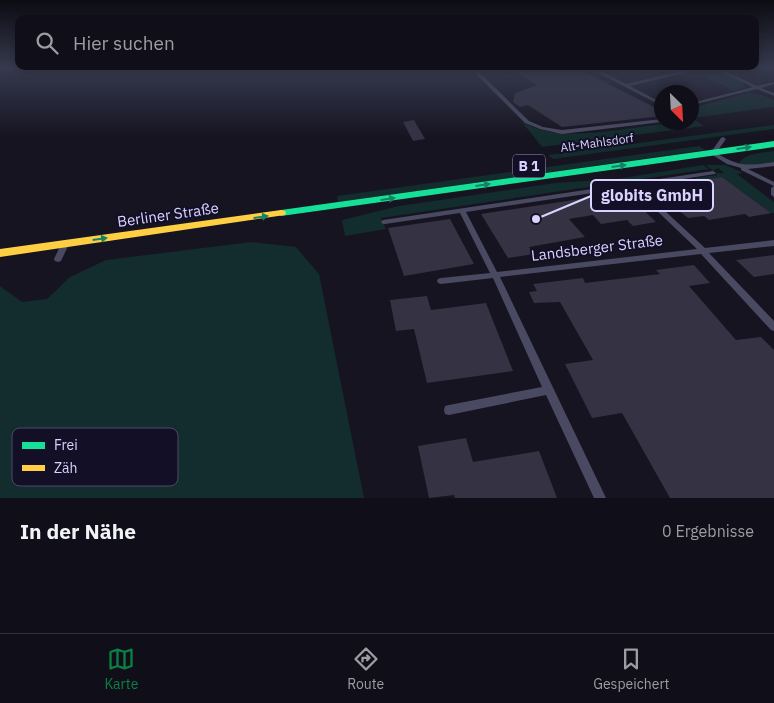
<!DOCTYPE html>
<html lang="de">
<meta charset="utf-8">
<style>
:root{--surface:#100f19;--page:#191822;--text:#f1f3f6;--muted:#9c9ca2;--line:#302f38;--accent:#0b8043}
body{margin:0;font-family:"IBM Plex Sans",sans-serif;background:var(--page);color:var(--text)}
.compass{position:absolute;left:654px;top:85px;width:45px;height:45px;border-radius:50%;background:var(--surface);box-shadow:0 2px 8px #0003;rotate:156deg}
.list{margin:0;padding:0;list-style:none}
h2{display:flex;justify-content:space-between;align-items:center;height:65px;margin:0;padding:0 20px;font-size:21px}
h2 small{font-size:16px;font-weight:400;color:var(--muted)}
.icon{flex:none;width:28px;height:28px;fill:none;stroke:currentColor;stroke-width:2;stroke-linecap:round;stroke-linejoin:round}
.map{position:relative;flex:none;width:774px;height:498px;overflow:hidden}
.search{position:absolute;background:var(--surface);box-shadow:0 2px 8px #0003;left:15px;right:15px;top:15px;height:55px;display:flex;align-items:center;gap:12px;box-sizing:border-box;padding:0 18px;border-radius:10px;color:var(--muted);font-size:19px}
.sheet{height:135px;background:var(--surface)}
nav{display:flex;justify-content:space-around;align-items:center;box-sizing:border-box;height:70px;border-top:1px solid var(--line);background:var(--surface);font-size:14px;color:var(--muted)}
nav a{display:grid;justify-items:center;gap:2px}
nav .on{color:var(--accent)}
.map>svg:first-child{display:block}
.green{fill:#132c2d}
.building{fill:#343243}
.lines{fill:none;stroke-linecap:round;stroke-linejoin:round}
.lane{fill:#4a4962;fill-rule:evenodd}
.fast{fill:#16e098;fill-rule:evenodd}
.slow{fill:#ffcf43;fill-rule:evenodd}
.oneway{fill:#158265}
.labels{text-anchor:middle;stroke-width:4;stroke-linejoin:round;paint-order:stroke}
.far-street-label{font-size:12px;fill:#d9d4ff;stroke:#130f26}
.shield{fill:#130f26;stroke:#9e99be;stroke-width:1}
.shield-label{font-size:14px;font-weight:bold;fill:#d9d4ff}
.street-label{font-size:15px;fill:#d9d4ff;stroke:#130f26}
.key{fill:#130f26;stroke:#4e4a67;stroke-width:1}
.key-label{font-size:14px;fill:#d9d4ff}
.leader{fill:none;stroke:#d9d4ff;stroke-width:2}
.callout-dot{fill:#d9d4ff;stroke:#130f26;stroke-width:2}
.callout{fill:#130f26;stroke:#d9d4ff;stroke-width:2}
.callout-label{font-size:16px;text-anchor:middle;font-weight:bold;fill:#d9d4ff}
</style>
<div class="map">
<svg width="774" height="498" viewBox="0 0 774 498">
<rect width="100%" height="100%" fill="#161421"/>
<path class="green" d="M716 71 743 82 746 87 733 91 726 89 729 88 699 75Z
M748 93 762 95 774 100V107L692 118V108Z
M692 118 704 126 542 147 522 122C567 148 640 122 692 122Z
M774 125V129L553 159 548 155Z
M699 146 705 150 338 202 337 196Z
M774 151V162L750 166 739 163C746 153 762 153 774 151Z
M703 165 709 169 381 218 386 229 345 236 342 220 399 206 555 183 617 179Z
M706 165H726L743 173 737 174 774 202V213H771L722 177 698 181 695 178 717 175 716 173H724L718 168 713 171Z
M251 242 296 247 319 274 364 498H0V286L22 302 47 299 70 277 106 260Z"/>
<path class="building" d="M508 67H575L652 106 662 113V116L562 127 528 105 520 107 513 102 515 93 537 85Z
M414 120 425 139 413 141 403 122Z
M722 177 771 213 749 217 745 214 709 220 704 216 688 218 651 188Z
M625 192 656 222 633 226 627 220 601 224 593 215 569 219 585 237 529 247 534 254 508 258 481 214Z
M450 219 474 264 404 276 388 228Z
M774 255V274L754 277 736 260Z
M694 265 710 283 689 286 736 340 761 337 774 350V498H670L622 413 592 418 565 364 593 360 560 302 534 303 529 292 537 291 533 284 583 278 585 283 660 274 656 270Z
M427 296 431 310 486 303 513 371 427 383 414 329 396 331 390 300Z
M466 438 473 462 539 451 557 498H455L454 495 429 498 418 446Z"/>
<g class="lines">
<path class="lane" d="M469 67H474L529 121 543 127 562 130 662 119V122L562 134 540 129 525 123Z
M587 67H593L626 84 700 67H709L630 86 662 103V106Z
M710 67H716L757 86 774 82V84L761 88 774 93V96L757 89 692 105V103L753 87Z
M723 137 726 139 716 153C740 167 747 166 774 162V166L748 169 774 182V186L741 170V168L727 164 711 154V152L721 138Z
M713 171 716 173 715 174 638 186 705 248 774 240V246L709 253 774 321V331L771 330 701 254 500 277 606 498H594L546 395 449 415 445 414 444 410 445 406 449 405 542 387 493 278 441 284 438 283 437 281 438 279 441 278 490 273 460 213 385 224H383L381 222 383 220ZM632 187 697 249 497 272 466 212Z
M774 186V197L771 195V188Z
M65 241 69 244 61 261 58 262 55 261 54 259 62 242Z"/>
<path class="fast" d="M774 141V147L281 216 276 213 281 210Z"/>
<path class="slow" d="M281 210 285 211 286 213 285 215 0 257V249Z"/>
</g>
<defs><path id="oneway-solid" d="M-6-.8H1V-3.2L6.5 0L1 3.2V.8H-6Z" transform="scale(1.25)"/></defs>
<g class="oneway">
<use href="#oneway-solid" transform="translate(744 148) rotate(-8)"/>
<use href="#oneway-solid" transform="translate(619 166) rotate(-8)"/>
<use href="#oneway-solid" transform="translate(483 185) rotate(-8)"/>
<use href="#oneway-solid" transform="translate(388 199) rotate(-8)"/>
<use href="#oneway-solid" transform="translate(261 217) rotate(-8)"/>
<use href="#oneway-solid" transform="translate(100 239) rotate(-8)"/>
</g>
<linearGradient id="sky" x2="0" y2="1"><stop stop-color="#0c0b12"/><stop offset="0.49" stop-color="#363a4e"/><stop offset="1" stop-color="#363a4e" stop-opacity="0"/></linearGradient>
<rect width="774" height="137" fill="url(#sky)"/>
<g class="labels">
<g class="far-street-label">
<text transform="translate(597 143) rotate(-8)" y="4">Alt-Mahlsdorf</text>
</g>
<rect class="shield" x="513" y="154.5" width="32" height="23" rx="4"/>
<g class="shield-label">
<text x="529" y="171">B 1</text>
</g>
<g class="street-label">
<text transform="translate(168 215) rotate(-8)" y="5">Berliner Straße</text>
<text transform="translate(597 248) rotate(-7)" y="5">Landsberger Straße</text>
</g>
</g>
<rect x="12" y="428" width="166" height="58" rx="8" class="key"/>
<rect x="22" y="442" width="23" height="7" fill="#16e098"/>
<rect x="22" y="465" width="23" height="6" fill="#ffcf43"/>
<g class="key-label">
<text x="54" y="450">Frei</text>
<text x="54" y="473">Zäh</text>
</g>
<path class="leader" d="M536 219L591 196"/>
<circle class="callout-dot" cx="536" cy="219" r="5"/>
<rect class="callout" x="591" y="180" width="122" height="31" rx="5"/>
<g class="callout-label">
<text x="652" y="201">globits GmbH</text>
</g>
</svg>
<svg class="compass" viewBox="-18 -18 36 36"><path d="M0-13l5 13h-10z" fill="#e53935"/><path d="M0 13l5-13h-10z" fill="#9c9ca2"/></svg>
<div class="search"><svg class="icon" aria-label="search" viewBox="0 0 24 24"><circle cx="10" cy="10" r="6"/><path d="M15 15l6 6"/></svg>Hier suchen</div>
</div>
<section class="sheet">
<h2>In der Nähe<small>0 Ergebnisse</small></h2>
<ul class="list">
</ul>
</section>
<nav>
<a class="on"><svg class="icon" aria-label="map" viewBox="0 0 24 24"><path d="M3 6l6-2 6 2 6-2v14l-6 2-6-2-6 2zM9 4v14M15 6v14"/></svg>Karte</a>
<a><svg class="icon" aria-label="directions" viewBox="0 0 24 24"><path d="M12 3l9 9-9 9-9-9zM9 14v-3h6M13 9l2 2-2 2"/></svg>Route</a>
<a><svg class="icon" aria-label="saved" viewBox="0 0 24 24"><path d="M7 4h10v16l-5-4-5 4z"/></svg>Gespeichert</a>
</nav>
